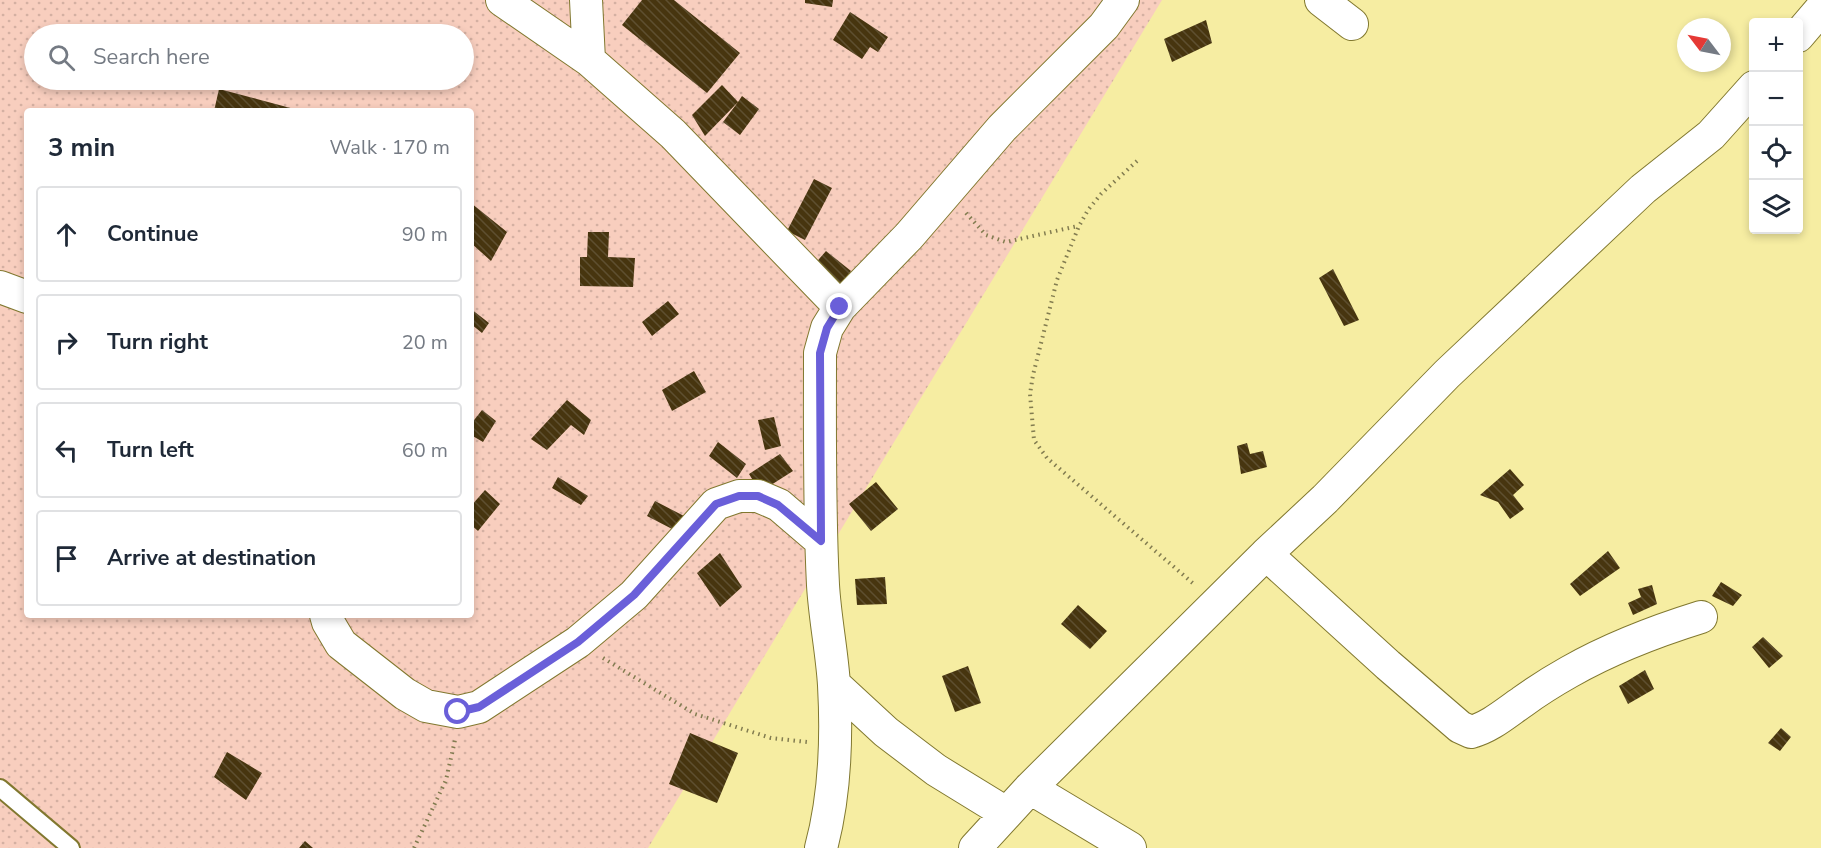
<!DOCTYPE html>
<meta charset="utf-8">
<style>
:root{--surface:#fff;--page:#f6f6f7;--text:#1f2937;--muted:#747a83;--line:#e0e1e3}
body{margin:0;font-family:"Nunito Sans",sans-serif;background:var(--page);color:var(--text)}
.controls{position:absolute;right:18px;top:18px;display:grid;overflow:hidden;border-radius:6px;box-shadow:0 3px 9px #0003}
.controls button{width:54px;height:54px;display:grid;place-items:center;padding:0;border:0;border-bottom:2px solid var(--line);background:var(--surface);color:var(--text);font:30px sans-serif}
.compass{position:absolute;left:1677px;top:18px;width:54px;height:54px;border-radius:50%;background:var(--surface);box-shadow:0 3px 9px #0003;rotate:302deg}
.stop{position:absolute;width:18px;height:18px;margin:-14px;border:4px solid #6a5fd9;border-radius:50%;background:#fff}
.stop.end{background:#6a5fd9;border-color:#fff;box-shadow:0 2px 6px #0008}
.list{margin:0;padding:0;list-style:none}
h2{display:flex;justify-content:space-between;align-items:center;height:78px;margin:0;padding:0 24px;font-size:26px}
h2 small{font-size:20px;font-weight:400;color:var(--muted)}
.list li{display:grid;grid-template-columns:39px 1fr auto;gap:18px;align-items:center;box-sizing:border-box;height:96px;margin:0 12px 12px;padding:0 12px;border:2px solid var(--line);border-radius:6px}
.list b{display:block;font-size:22px;white-space:nowrap}
.list em{font-size:20px;font-style:normal;color:var(--muted)}
.icon{flex:none;width:33px;height:33px;fill:none;stroke:currentColor;stroke-width:2;stroke-linecap:round;stroke-linejoin:round}
.map{position:relative;flex:none;width:1821px;height:848px;overflow:hidden}
.search{position:absolute;background:var(--surface);box-shadow:0 3px 9px #0003;left:24px;top:24px;width:450px;height:66px;display:flex;align-items:center;gap:15px;box-sizing:border-box;padding:0 21px;border-radius:33px;color:var(--muted);font-size:22px}
.panel{position:absolute;background:var(--surface);box-shadow:0 3px 9px #0003;left:24px;top:108px;width:450px;height:510px;border-radius:6px}
.map>svg:first-child{display:block}
.grass{fill:url(#grass-dots);fill-rule:evenodd}
.building{fill:url(#building-back-hatch)}
.lines{fill:none;stroke-linecap:round;stroke-linejoin:round}
.service-casing{stroke:#81782f;stroke-width:20}
.minor-casing{stroke:#81782f;stroke-width:34}
.path{stroke:#827c50;stroke-width:4;stroke-dasharray:1.5 4.5;stroke-linecap:butt}
.service{stroke:#fff;stroke-width:16}
.minor{stroke:#fff;stroke-width:32}
.route{stroke:#6a5fd9;stroke-width:8}
</style>
<div class="map">
<svg width="1821" height="848" viewBox="0 0 1821 848">
<defs>
<pattern id="grass-dots" width="8" height="8" patternUnits="userSpaceOnUse" patternTransform="scale(1.5)"><rect width="8" height="8" fill="#f8cebe"/><path d="M2 2h.1M6 6h.1" fill="none" stroke="#d4b0a2" stroke-width="1.8" stroke-linecap="round"/></pattern>
<pattern id="building-back-hatch" width="6" height="6" patternUnits="userSpaceOnUse" patternTransform="scale(1.5)"><rect width="6" height="6" fill="#47350f"/><path d="M-1 5l2 2M0 0l6 6M5-1l2 2" fill="none" stroke="#5e4f30"/></pattern>
</defs>
<rect width="100%" height="100%" fill="#f6eda2"/>
<path class="grass" d="M0 0H1162L648 848H0ZM34 34H464V80H34ZM27 111H471V615H27Z"/>
<path class="building" d="M642 0H674L740 53 707 93 622 25Z
M805 0H833L832 7 805 3Z
M850 12 888 37 878 52 870 47 862 59 833 40Z
M1206 20 1212 43 1172 62 1164 39Z
M722 85 738 102 742 96 759 109 740 135 723 122 738 102 705 136 692 115Z
M219 89 298 110V111H214Z
M814 179 832 188 805 240 787 231Z
M471 203 507 232 491 261 471 243Z
M588 232H609L608 257 635 258 633 287 580 286V257H587Z
M826 251 851 271 839 286 813 266Z
M1333 269 1359 320 1344 326 1319 278Z
M668 301 679 314 652 336 642 322Z
M471 309 489 323 482 333 471 324Z
M694 371 706 392 672 411 662 390Z
M567 400 591 420 584 435 571 425 547 450 531 439Z
M482 410 496 421 483 442 471 435V424Z
M774 417 781 446 765 450 758 420Z
M718 442 746 464 737 478 709 456Z
M1247 443 1250 454 1263 451 1267 467 1241 474 1237 446Z
M780 454 793 471 760 492 749 474Z
M1510 469 1524 485 1513 495 1524 509 1510 519 1498 502 1480 495Z
M558 477 588 496 581 505 552 488Z
M876 482 898 509 871 531 849 504Z
M485 490 500 504 478 531 471 525V506Z
M655 501 684 516 676 531 647 516Z
M1608 551 1620 568 1580 596 1570 584Z
M720 553 742 587 720 607 697 573Z
M885 577 887 604 857 605 855 579Z
M1721 582 1742 595 1733 606 1712 596Z
M1652 585 1657 604 1633 615 1628 603 1641 597 1638 589Z
M1078 605 1107 631 1090 649 1061 624Z
M1763 637 1783 656 1769 668 1752 647Z
M968 666 981 703 955 712 942 676Z
M1645 670 1654 689 1628 704 1619 686Z
M1781 728 1791 737 1780 751 1768 743Z
M690 733 738 753 717 803 669 784Z
M227 752 262 773 246 800 214 777Z
M305 841 313 848H299Z"/>
<g class="lines">
<defs>
<path id="service" d="M0 788 71 848"/>
<path id="minor" d="M502 0 589 60 673 134 840 307
M586 0 589 60
M1321 0 1352 24
M1798 36 1821 9
M0 287 27 297
M1266 554 1388 665 1460 727 1471 732C1490 727 1506 713 1522 702 1537 691 1553 681 1569 672 1611 648 1656 631 1701 617
M326 615 328 622 341 644 405 694 426 706 458 712 479 707 578 642 634 595 716 504 739 496H758L779 505 821 541
M834 684 886 732 936 770 1006 813
M1030 788 1130 848
M821 848C835 796 837 739 834 685 832 652 825 619 823 585 819 508 820 430 820 353L827 328 840 307 909 236 1002 128 1104 26 1123 0
M975 848 1030 788 1266 554 1325 499 1447 374 1643 189 1711 135 1754 87"/>
</defs>
<use href="#service" class="service-casing"/>
<use href="#minor" class="minor-casing"/>
<path class="path" d="M1137 161 1101 194 1088 210 1079 226 1057 280 1033 375 1030 394 1034 440 1047 458 1195 585
M966 213 986 235 1006 242 1078 226
M603 658 695 714 771 738 807 742
M414 848 446 780 455 740"/>
<use href="#service" class="service"/>
<use href="#minor" class="minor"/>
</g>
<g class="lines">
<path class="route" d="M458 712 479 707 578 642 634 595 716 504 739 496H758L778 505 821 541 820 353 827 328 840 307"/>
</g>
</svg>
<div class="controls">
<button>+</button>
<button>−</button>
<button><svg class="icon" aria-label="locate" viewBox="0 0 24 24"><circle cx="12" cy="12" r="6"/><path d="M12 2v4M12 18v4M2 12h4M18 12h4"/></svg></button>
<button><svg class="icon" aria-label="layers" viewBox="0 0 24 24"><path d="M12 4l9 5-9 5-9-5zM3 14l9 5 9-5"/></svg></button>
</div>
<svg class="compass" viewBox="-18 -18 36 36"><path d="M0-13l5 13h-10z" fill="#e53935"/><path d="M0 13l5-13h-10z" fill="#747a83"/></svg>
<div class="stop" style="left:458px;top:712px"></div>
<div class="stop end" style="left:840px;top:307px"></div>
<div class="search"><svg class="icon" aria-label="search" viewBox="0 0 24 24"><circle cx="10" cy="10" r="6"/><path d="M15 15l6 6"/></svg>Search here</div>
<section class="panel">
<h2>3 min<small>Walk · 170 m</small></h2>
<ul class="list">
<li><svg class="icon" aria-label="ahead" viewBox="0 0 24 24"><path d="M12 20V5M6 11l6-6 6 6"/></svg><div><b>Continue</b></div><em>90 m</em></li>
<li><svg class="icon" aria-label="right" viewBox="0 0 24 24"><path d="M7 20v-9h11M14 6l5 5-5 5"/></svg><div><b>Turn right</b></div><em>20 m</em></li>
<li><svg class="icon" aria-label="left" viewBox="0 0 24 24"><path d="M17 20v-9H6M10 6l-5 5 5 5"/></svg><div><b>Turn left</b></div><em>60 m</em></li>
<li><svg class="icon" aria-label="arrive" viewBox="0 0 24 24"><path d="M6 21V4h12l-3 4 3 4H6"/></svg><div><b>Arrive at destination</b></div></li>
</ul>
</section>
</div>
